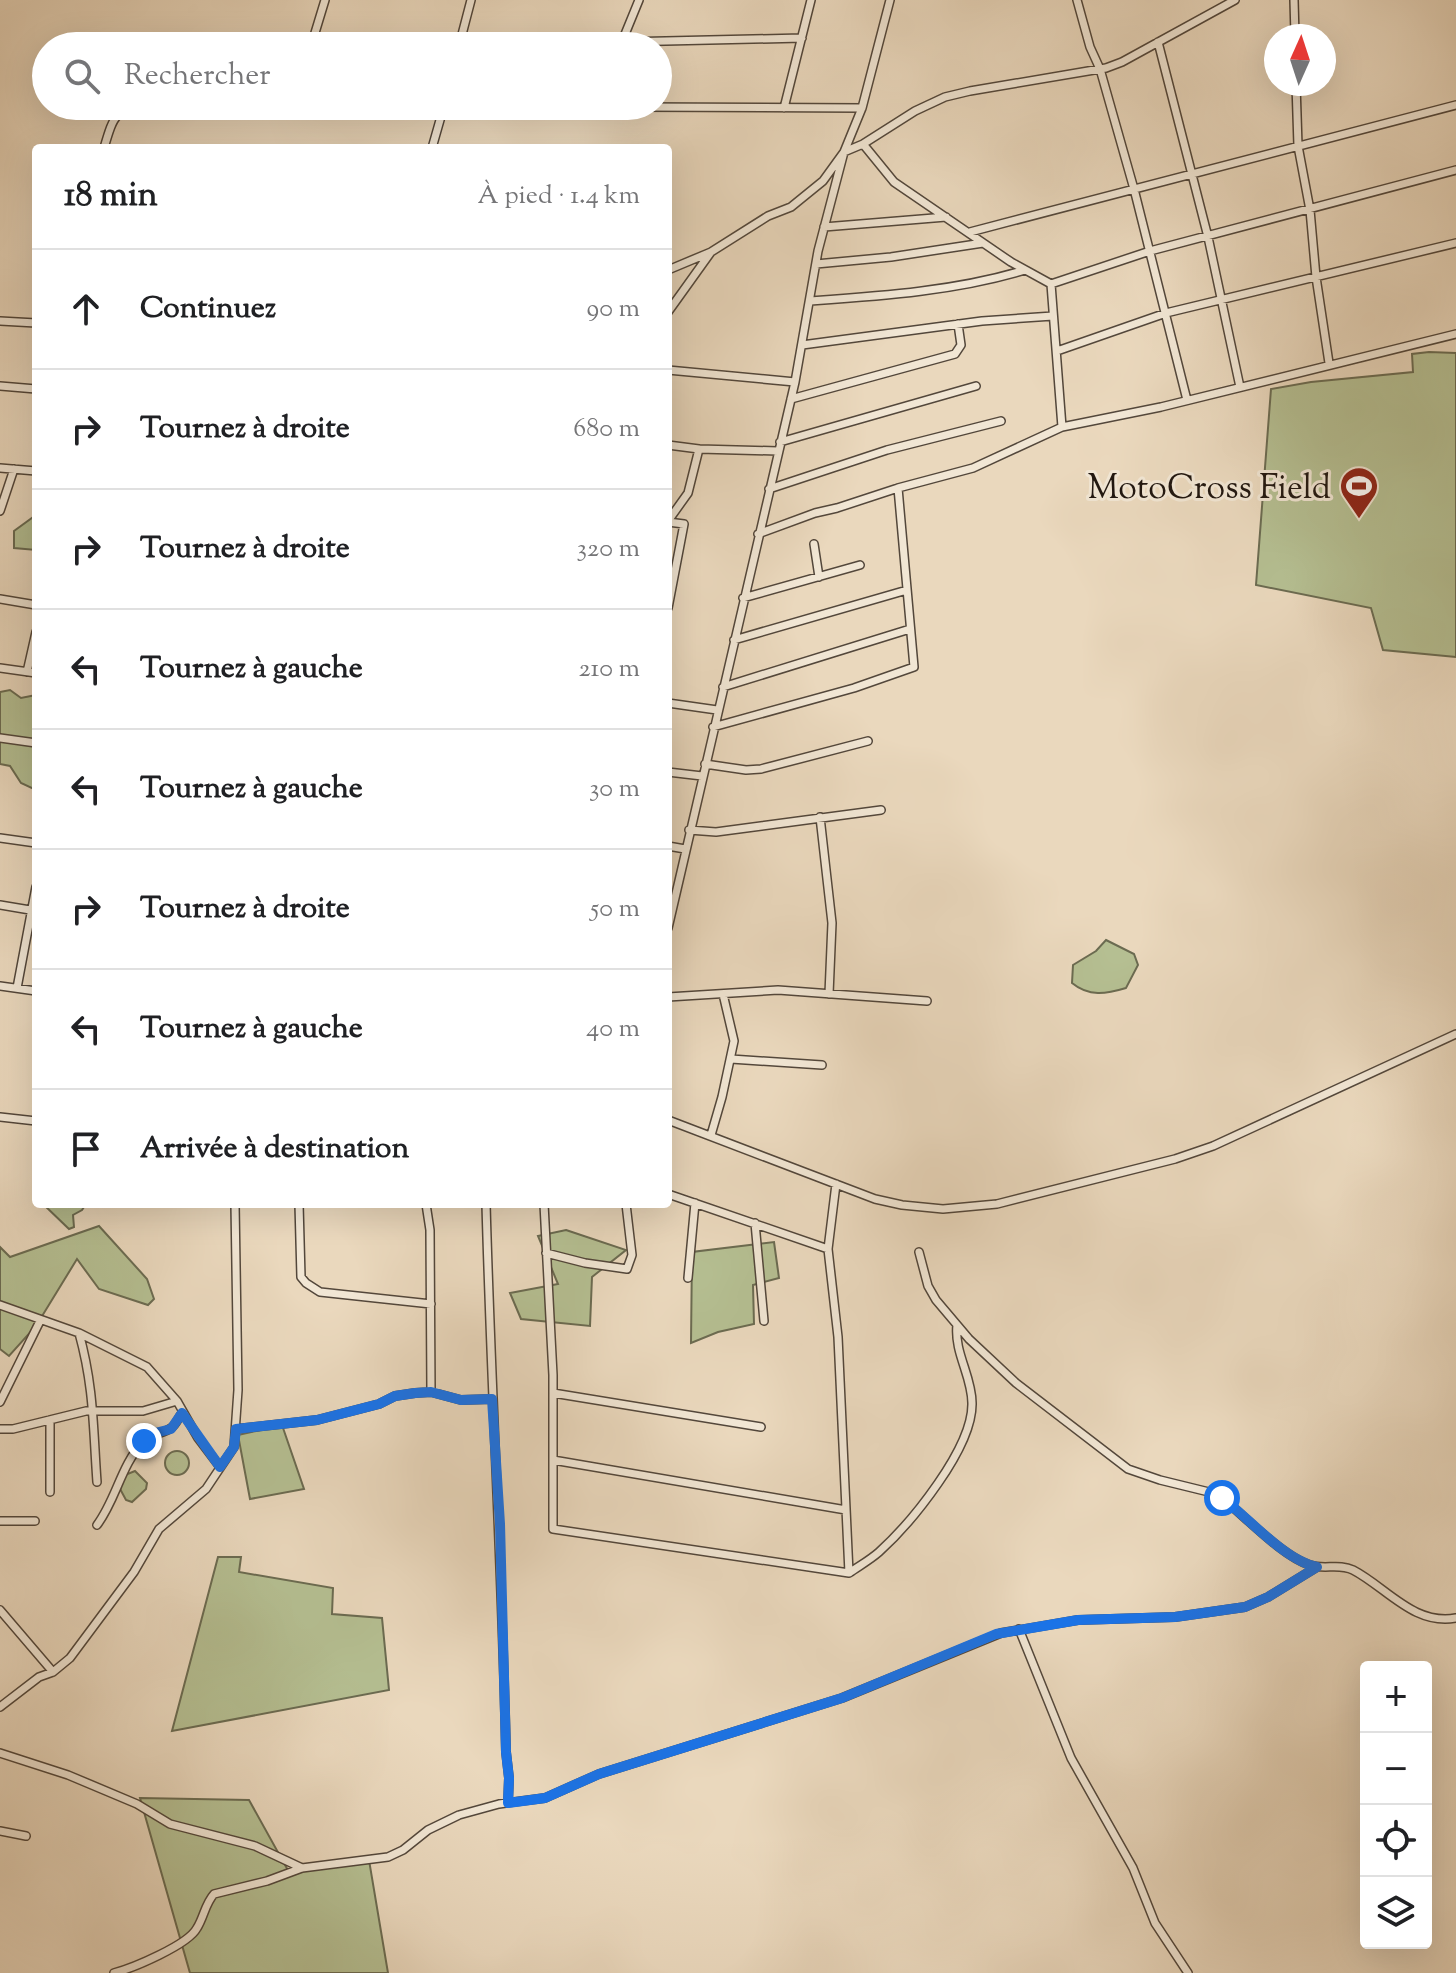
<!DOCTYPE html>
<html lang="fr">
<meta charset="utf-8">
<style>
:root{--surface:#fff;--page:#f2f2f2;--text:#202124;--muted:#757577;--line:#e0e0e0}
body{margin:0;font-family:"Sorts Mill Goudy",serif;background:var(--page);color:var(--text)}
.controls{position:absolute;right:24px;bottom:24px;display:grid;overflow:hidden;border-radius:8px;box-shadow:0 8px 32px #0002}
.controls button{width:72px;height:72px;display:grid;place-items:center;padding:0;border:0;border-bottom:2px solid var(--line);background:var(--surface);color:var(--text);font:40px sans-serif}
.compass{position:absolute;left:1264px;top:24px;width:72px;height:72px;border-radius:50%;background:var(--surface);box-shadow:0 8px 32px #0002;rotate:3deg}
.stop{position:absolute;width:24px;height:24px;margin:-18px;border:6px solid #1a73e8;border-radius:50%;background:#fff}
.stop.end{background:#1a73e8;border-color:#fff;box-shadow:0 2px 8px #0008}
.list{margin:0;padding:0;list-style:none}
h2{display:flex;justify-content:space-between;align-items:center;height:104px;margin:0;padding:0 32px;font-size:34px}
h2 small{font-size:26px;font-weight:400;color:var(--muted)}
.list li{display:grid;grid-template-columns:52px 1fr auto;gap:24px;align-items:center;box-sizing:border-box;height:120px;padding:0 32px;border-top:2px solid var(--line)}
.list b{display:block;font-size:30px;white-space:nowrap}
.list em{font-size:26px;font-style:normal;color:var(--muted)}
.icon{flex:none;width:44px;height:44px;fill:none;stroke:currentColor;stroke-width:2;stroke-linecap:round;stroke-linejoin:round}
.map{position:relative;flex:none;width:1456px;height:1973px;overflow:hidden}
.search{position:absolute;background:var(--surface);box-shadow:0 8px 32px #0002;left:32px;top:32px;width:640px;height:88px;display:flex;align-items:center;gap:20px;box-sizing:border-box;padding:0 28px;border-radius:44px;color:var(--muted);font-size:30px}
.panel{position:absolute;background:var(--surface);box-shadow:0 8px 32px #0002;left:32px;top:144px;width:640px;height:1064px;border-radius:8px}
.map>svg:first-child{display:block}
.green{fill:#b5bf92;stroke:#6b6b51;stroke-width:2}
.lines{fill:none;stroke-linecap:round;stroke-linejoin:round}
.street-casing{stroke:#53473b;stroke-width:10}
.street{stroke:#f1e6d4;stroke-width:7}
.route{stroke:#1a73e8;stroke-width:10}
.labels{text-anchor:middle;stroke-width:6;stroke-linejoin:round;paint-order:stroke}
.poi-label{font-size:34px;fill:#211710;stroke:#f1e6d4;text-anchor:end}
</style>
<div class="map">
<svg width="1456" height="1973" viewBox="0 0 1456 1973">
<rect width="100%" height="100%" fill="#ead8bd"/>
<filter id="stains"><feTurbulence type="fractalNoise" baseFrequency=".0025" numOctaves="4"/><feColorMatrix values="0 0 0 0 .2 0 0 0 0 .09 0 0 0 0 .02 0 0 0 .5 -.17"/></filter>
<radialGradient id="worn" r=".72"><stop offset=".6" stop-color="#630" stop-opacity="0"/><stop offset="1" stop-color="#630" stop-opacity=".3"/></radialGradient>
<path class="green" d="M1429 352 1456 353V657L1383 650 1371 608 1256 585 1271 389 1311 382 1413 372 1412 354Z
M36 515V550L14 548V531Z
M10 690 21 698 36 695V790L21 783 10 766 0 764V692Z
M1106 940 1134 954 1138 965 1126 988C1106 994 1089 997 1072 983L1073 965 1096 951Z
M43 1204H86L82 1210 73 1215 74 1227 69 1229Z
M99 1226 147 1279 154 1299 148 1305 99 1289 77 1259 36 1326 9 1356 0 1349V1247L10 1257Z
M566 1230 626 1250 592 1277 590 1326 521 1319 510 1293 558 1284 538 1236Z
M774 1242 779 1278 753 1285 754 1324 718 1332 691 1343 692 1252Z
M282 1425 304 1489 250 1499 238 1435Z
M165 1463a12 12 0 1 1 24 0a12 12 0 1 1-24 0Z
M135 1471 147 1483 146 1489 132 1502 126 1500 119 1487 125 1475Z
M218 1557H241L239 1572 333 1588 332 1614 382 1618 389 1690 172 1731Z
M140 1798 249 1800 290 1874 302 1868 369 1860 388 1973H190Z"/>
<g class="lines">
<defs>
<path id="street" d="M1077 0 1090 47 1100 69 1134 189 1187 400
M1294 0 1295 36
M312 40 622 42 802 38
M1158 42 1208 237 1240 387
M621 44 639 0
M311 46 325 0
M459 46 471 0
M1296 84 1298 146 1310 210 1316 277 1329 363
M369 106 862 108
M784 108 811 0
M863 144 894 182 1011 262 1051 284 1062 427
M104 148C114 114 116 107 153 106
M432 148 444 106
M824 227 946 217
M970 232 1456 105
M816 264 891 257 983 243
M668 270 711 252 768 216 791 207 823 181 844 152 863 144 915 111 945 97 970 91 1106 68 1122 62 1235 0
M1051 284 1150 251 1456 170
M810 301C881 296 956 291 1025 270
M668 312 711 252
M0 321 36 323
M802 345 982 321 1053 316
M1057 351 1166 313 1456 243
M668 370 795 382
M0 386 36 389
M791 399 955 354 961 345 958 324
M780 442 976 386
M668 445 699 449
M0 468 36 471
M769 489 887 450 1001 421
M0 511 14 469
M668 521 688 493 699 449 778 451
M668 522 684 524 668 608
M758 534 815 513 837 508 898 488 973 468 1062 427 1161 407 1456 334
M814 544 819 577
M743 598 860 565
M0 599 36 605
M734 640 907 590
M0 668 36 673
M27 672 36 632
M723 687 910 629
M668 703 717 710
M713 727 854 688 914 667 898 488
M0 738 36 743
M705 764 746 770 761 769 868 741
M668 772 702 776
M820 817 832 923 829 994
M689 830 716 832 881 810
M0 838 36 843
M668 846 685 849
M0 905 36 911
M668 928 795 382 818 251 844 152 862 108 890 0
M0 986 36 991
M17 988 36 887
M668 997 778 990 927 1001
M731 1059 822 1065
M0 1117 36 1121
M668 1120 875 1199 902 1205 943 1209 997 1204 1175 1159 1213 1146 1456 1034
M711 1135 722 1097 734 1041 723 994
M668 1194 828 1249 836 1184
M299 1204 301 1277 306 1283 320 1292 431 1304
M426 1204 430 1230 431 1392
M486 1204C491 1387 502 1569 506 1752L509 1778 508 1803
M544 1204 553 1375V1529L849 1573C859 1566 870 1560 879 1552 911 1523 973 1448 972 1403 972 1376 954 1353 957 1325
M755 1223 764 1321
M828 1249 838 1337 849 1573
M919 1252 928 1286 936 1300 969 1339 1016 1383 1128 1469 1160 1480 1213 1493 1222 1498C1245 1516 1283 1557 1310 1565 1324 1570 1339 1563 1353 1570 1386 1587 1414 1626 1456 1618
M546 1253 585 1263 627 1269 632 1255 626 1204
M688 1278 695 1203
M0 1305 79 1333 147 1367 177 1401 198 1438 220 1467
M79 1333C94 1387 93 1427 97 1482
M553 1393 761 1427
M0 1402 40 1321
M50 1420V1492
M0 1429H13L86 1411H143L177 1401
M236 1429 317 1420 379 1404 395 1396 415 1393 431 1392 461 1400 492 1399
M553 1460 846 1510
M0 1521H35
M97 1525C116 1500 121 1465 143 1442 152 1433 163 1434 171 1428 176 1425 178 1418 182 1413
M0 1610 53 1672
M1019 1629 1071 1758 1133 1868 1155 1923 1188 1973
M0 1707 39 1677 53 1672 70 1658 134 1572 159 1529 206 1489 234 1447 238 1390 235 1204
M0 1753 68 1775 137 1804 170 1824 255 1846 302 1868
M0 1831 26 1836
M114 1973C133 1968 188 1945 197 1928 204 1917 205 1904 214 1894L267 1881 302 1868 388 1857 403 1850 428 1830 459 1815 499 1804 545 1798 599 1774 842 1698 1001 1633 1078 1620 1175 1617 1245 1607 1268 1597 1317 1567"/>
</defs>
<use href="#street" class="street-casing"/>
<use href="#street" class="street"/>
</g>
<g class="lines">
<path class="route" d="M144 1441 155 1433 171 1429 182 1413 220 1467 234 1447 236 1429 317 1420 379 1404 395 1396 415 1393 431 1392 461 1400 492 1399 500 1524 506 1752 509 1778 508 1803 545 1798 599 1774 842 1698 996 1634 1078 1620 1175 1617 1245 1607 1268 1597 1317 1567C1284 1560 1249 1518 1222 1498"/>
</g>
<defs>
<symbol id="stadium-pin" viewBox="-11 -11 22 30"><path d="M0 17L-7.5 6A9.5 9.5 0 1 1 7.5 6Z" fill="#8f2418" stroke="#f1e6d4"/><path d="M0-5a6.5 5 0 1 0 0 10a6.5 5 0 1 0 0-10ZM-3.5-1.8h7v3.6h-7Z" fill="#fff"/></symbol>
</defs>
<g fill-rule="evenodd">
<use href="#stadium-pin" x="1337" y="464" width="44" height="60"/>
</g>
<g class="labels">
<g class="poi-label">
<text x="1331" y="498">MotoCross Field</text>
</g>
</g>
<rect width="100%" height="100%" filter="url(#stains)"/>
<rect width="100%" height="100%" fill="url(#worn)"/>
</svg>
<div class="controls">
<button>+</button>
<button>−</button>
<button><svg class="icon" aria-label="locate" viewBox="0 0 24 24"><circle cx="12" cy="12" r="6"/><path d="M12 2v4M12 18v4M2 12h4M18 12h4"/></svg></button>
<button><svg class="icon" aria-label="layers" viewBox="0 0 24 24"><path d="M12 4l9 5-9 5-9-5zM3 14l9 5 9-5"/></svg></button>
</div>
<svg class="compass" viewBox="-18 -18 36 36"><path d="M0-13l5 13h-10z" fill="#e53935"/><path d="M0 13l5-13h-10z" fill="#757577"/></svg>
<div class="stop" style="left:1222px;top:1498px"></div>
<div class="stop end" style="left:144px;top:1441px"></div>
<div class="search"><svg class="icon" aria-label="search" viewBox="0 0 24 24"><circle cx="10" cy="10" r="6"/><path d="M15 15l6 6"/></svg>Rechercher</div>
<section class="panel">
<h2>18 min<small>À pied · 1.4 km</small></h2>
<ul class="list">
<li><svg class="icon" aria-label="ahead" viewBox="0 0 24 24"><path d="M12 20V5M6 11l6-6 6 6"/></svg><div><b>Continuez</b></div><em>90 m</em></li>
<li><svg class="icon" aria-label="right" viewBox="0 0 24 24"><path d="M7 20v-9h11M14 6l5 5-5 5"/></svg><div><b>Tournez à droite</b></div><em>680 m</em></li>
<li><svg class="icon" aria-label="right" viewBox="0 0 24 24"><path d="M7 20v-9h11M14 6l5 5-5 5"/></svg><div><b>Tournez à droite</b></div><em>320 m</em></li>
<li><svg class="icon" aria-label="left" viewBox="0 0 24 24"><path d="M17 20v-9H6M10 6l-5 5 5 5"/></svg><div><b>Tournez à gauche</b></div><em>210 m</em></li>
<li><svg class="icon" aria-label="left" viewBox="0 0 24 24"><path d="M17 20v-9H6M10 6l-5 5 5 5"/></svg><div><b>Tournez à gauche</b></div><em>30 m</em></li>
<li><svg class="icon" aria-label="right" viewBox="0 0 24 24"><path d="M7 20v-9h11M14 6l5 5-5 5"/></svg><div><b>Tournez à droite</b></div><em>50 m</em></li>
<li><svg class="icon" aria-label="left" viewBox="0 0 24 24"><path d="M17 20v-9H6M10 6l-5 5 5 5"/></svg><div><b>Tournez à gauche</b></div><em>40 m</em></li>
<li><svg class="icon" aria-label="arrive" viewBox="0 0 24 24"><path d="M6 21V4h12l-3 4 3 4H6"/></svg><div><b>Arrivée à destination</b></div></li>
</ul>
</section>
</div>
